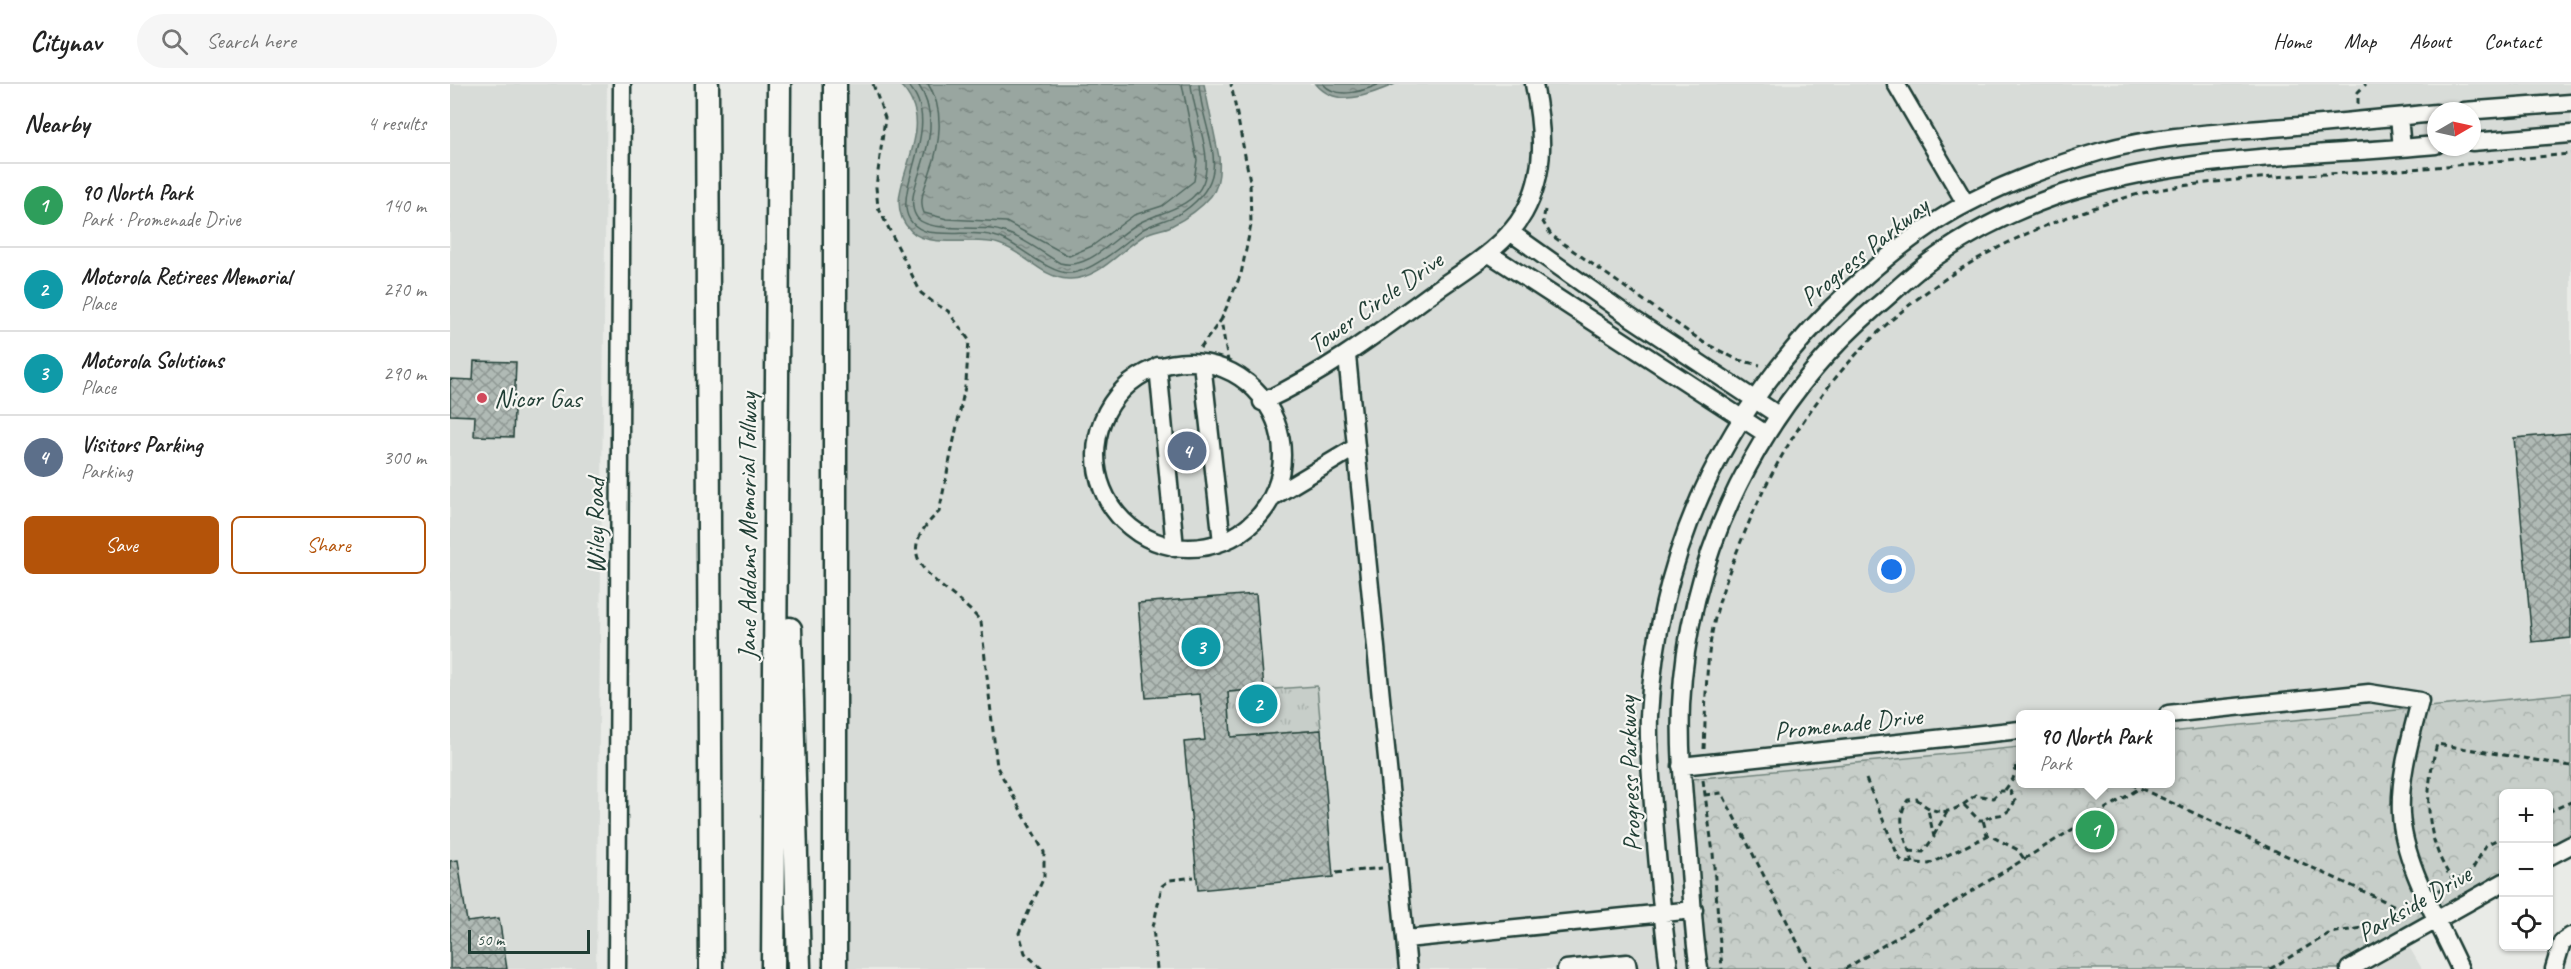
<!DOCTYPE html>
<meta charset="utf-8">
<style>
:root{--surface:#fff;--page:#f6f6f6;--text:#222;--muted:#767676;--line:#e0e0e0;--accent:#b45309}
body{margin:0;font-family:Caveat,sans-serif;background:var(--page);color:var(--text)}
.controls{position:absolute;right:18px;bottom:18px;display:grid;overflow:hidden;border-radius:9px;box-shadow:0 2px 4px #0004}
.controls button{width:54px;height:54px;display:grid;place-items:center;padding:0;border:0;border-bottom:2px solid var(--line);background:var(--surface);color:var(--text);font:30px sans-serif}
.compass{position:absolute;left:1977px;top:18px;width:54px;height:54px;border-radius:50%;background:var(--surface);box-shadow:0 2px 4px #0004;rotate:81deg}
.scale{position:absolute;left:18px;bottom:15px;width:122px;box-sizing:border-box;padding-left:6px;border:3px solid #1f3d34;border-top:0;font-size:16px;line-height:21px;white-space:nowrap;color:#1f3d34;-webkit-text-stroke:4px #f6f6f2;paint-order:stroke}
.you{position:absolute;left:1442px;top:486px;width:21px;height:21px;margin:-15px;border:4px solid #fff;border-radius:50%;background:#1a73e8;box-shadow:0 0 0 9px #1a73e833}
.badge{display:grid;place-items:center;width:39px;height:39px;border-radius:50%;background:var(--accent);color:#fff;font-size:20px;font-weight:700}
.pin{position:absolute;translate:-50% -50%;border:3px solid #fff;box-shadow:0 2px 6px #0006}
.popup{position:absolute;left:1566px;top:626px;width:159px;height:78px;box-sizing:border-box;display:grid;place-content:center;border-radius:9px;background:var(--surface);filter:drop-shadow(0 2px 4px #0005);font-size:20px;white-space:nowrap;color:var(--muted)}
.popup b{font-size:22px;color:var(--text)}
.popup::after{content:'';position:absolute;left:50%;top:100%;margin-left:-12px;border:12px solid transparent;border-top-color:var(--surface)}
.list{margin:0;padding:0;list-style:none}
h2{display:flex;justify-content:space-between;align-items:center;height:78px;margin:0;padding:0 24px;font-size:26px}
h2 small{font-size:20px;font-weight:400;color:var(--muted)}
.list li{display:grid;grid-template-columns:39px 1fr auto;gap:18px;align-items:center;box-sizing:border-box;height:84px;padding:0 24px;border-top:2px solid var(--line)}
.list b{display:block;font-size:22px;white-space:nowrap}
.list p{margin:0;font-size:20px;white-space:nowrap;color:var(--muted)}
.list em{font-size:20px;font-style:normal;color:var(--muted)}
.actions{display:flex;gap:12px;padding:18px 24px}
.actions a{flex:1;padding:14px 0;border:2px solid var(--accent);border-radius:9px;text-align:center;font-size:21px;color:var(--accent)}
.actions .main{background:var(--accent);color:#fff}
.icon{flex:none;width:33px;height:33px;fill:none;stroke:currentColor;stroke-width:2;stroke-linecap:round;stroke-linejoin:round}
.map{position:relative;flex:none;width:2121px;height:885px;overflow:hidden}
header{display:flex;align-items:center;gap:36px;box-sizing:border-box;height:84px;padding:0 30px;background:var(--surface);border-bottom:2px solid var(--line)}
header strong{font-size:28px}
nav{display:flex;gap:33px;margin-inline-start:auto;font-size:21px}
.search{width:420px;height:54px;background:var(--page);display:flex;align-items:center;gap:15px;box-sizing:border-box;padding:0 21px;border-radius:33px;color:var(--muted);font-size:22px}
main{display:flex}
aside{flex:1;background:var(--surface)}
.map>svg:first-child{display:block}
.built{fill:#d8dcd8;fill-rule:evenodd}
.grass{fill:url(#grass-tufts);stroke:#73867e;stroke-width:1.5}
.park{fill:url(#park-crowns);stroke:#73867e;stroke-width:1.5}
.water{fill:url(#water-ripples);stroke:#687c75;stroke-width:1.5}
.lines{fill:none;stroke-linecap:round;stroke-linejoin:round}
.shore{stroke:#50675f;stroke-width:1.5}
.building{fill:url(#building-cross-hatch);stroke:#1f3d34;stroke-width:1.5}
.minor-casing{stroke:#1f3d34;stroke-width:21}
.highway-casing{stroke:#1f3d34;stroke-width:27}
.path{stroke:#1f3d34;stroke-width:3;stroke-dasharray:6 4.5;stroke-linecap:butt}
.minor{stroke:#f6f6f2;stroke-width:16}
.highway{stroke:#f6f6f2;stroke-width:22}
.poi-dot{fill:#d1495b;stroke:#f6f6f2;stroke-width:2}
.labels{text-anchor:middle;stroke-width:4.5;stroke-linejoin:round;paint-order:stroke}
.street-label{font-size:26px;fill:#1f3d34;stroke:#f6f6f2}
.poi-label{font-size:26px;fill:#1f3d34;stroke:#f6f6f2;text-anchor:start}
</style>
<header>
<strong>Citynav</strong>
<div class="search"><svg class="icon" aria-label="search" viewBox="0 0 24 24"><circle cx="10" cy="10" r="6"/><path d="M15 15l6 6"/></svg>Search here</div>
<nav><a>Home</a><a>Map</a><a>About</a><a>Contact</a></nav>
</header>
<main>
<aside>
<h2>Nearby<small>4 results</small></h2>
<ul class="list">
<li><span class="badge" style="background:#2e9e5b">1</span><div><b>90 North Park</b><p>Park · Promenade Drive</p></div><em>140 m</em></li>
<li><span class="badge" style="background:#0f9aa8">2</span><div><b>Motorola Retirees Memorial</b><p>Place</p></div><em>270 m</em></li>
<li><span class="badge" style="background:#0f9aa8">3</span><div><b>Motorola Solutions</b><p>Place</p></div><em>290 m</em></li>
<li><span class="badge" style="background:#5c6f8a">4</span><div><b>Visitors Parking</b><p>Parking</p></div><em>300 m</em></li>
</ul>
<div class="actions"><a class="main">Save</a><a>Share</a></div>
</aside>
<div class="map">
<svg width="2121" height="885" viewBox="0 0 2121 885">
<defs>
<pattern id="grass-tufts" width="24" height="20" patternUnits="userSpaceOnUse" patternTransform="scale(1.5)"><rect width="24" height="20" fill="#c7cec9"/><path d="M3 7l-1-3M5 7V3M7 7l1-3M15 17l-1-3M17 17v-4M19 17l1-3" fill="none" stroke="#aab2ad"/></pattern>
<pattern id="park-crowns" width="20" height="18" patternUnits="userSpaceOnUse" patternTransform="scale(1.5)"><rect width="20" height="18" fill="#c7cec9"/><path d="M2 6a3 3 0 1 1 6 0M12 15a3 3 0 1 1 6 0" fill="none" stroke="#aab2ad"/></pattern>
<pattern id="water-ripples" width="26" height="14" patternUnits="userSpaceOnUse" patternTransform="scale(1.5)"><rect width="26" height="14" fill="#99a6a0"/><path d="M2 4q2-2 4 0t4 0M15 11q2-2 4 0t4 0" fill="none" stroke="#7c8883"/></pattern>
<pattern id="building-cross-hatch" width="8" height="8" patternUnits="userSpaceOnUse" patternTransform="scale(1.5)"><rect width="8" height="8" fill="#b0bab5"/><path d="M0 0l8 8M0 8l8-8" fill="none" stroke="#8f9894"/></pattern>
</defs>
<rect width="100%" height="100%" fill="#e9ebe7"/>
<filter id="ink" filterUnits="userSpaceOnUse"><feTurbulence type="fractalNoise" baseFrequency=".0167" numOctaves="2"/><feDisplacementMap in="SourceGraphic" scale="12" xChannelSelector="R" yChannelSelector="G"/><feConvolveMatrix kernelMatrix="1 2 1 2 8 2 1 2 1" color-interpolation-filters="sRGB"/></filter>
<g filter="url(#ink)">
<path class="built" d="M0 0H157L146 885H0Z
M380 0H2121V761L2098 710H2054L1954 854 1972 885H375ZM1986 27H2022V63H1986ZM1570 630H1720V700H1570Z"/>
<path class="grass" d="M867 602 871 646 781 653 778 608Z"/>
<path class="park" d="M2121 609V761L2099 773 2098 710H2054L2053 798 1899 885H1249L1232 696 1570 663V700H1720V648Z"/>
<path class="water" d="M449 0H754L769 73C770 86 770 101 761 112 751 124 735 135 721 142 713 146 703 146 695 151 672 164 648 197 618 195 592 194 573 167 549 160 526 152 479 165 461 147 421 109 499 48 449 0Z
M866 0H945C919 11 887 25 866 0Z"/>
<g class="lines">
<path class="shore" d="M457 0C504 46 418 131 478 148 501 152 533 145 555 156 572 164 600 189 619 189 639 190 673 161 689 148 701 138 720 137 734 127 788 89 752 53 749 0
M468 0C503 53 449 104 466 132 474 148 524 143 541 145 566 148 589 167 610 179 640 187 665 152 689 139 709 128 743 124 753 99 764 71 743 29 741 0
M478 0C495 25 490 61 480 88 476 101 468 115 474 129L497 135 556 138 619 172 642 162 684 131 712 122 744 97 747 76 732 0
M873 0C887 16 913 7 930 0"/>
</g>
<path class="building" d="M24 277 66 278 63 353 24 352 25 332 0 331V295L23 296Z
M2121 349V554L2082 558 2064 354Z
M806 510 814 605 778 608 781 653 871 646 883 793 748 806 734 658 755 656 750 610 696 614 688 519Z
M8 776 17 838 49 834 57 885H0V777Z"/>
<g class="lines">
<defs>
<path id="minor" d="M1446 0 1516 120
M2014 27 2121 19
M1949 33 1952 64
M2022 58 2121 50
M1060 148 1177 231 1328 331
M1038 169 1316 350
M897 272 958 885
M646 371a93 93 0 1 1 186 0a93 93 0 1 1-186 0Z
M752 279 772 458
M708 282 725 464
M812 318C875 289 929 248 985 207 1016 185 1055 163 1074 129 1097 87 1093 45 1084 0
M824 412 906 363
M1718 630 1919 609 1970 617C1961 653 1949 692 1951 730 1953 779 1990 840 2010 885
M1231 682 1570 646
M2098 773 2121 761
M956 855 1244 826
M167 885 172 0
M1116 885 1177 879 1178 885
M1219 885C1212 830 1207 776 1203 721 1201 692 1198 662 1199 632 1208 462 1278 319 1402 204 1437 172 1476 140 1518 119 1560 97 1607 80 1652 67 1707 52 1765 49 1822 44 1877 40 1931 34 1986 29
M1249 885C1243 848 1242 810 1239 773 1235 722 1229 672 1231 621 1238 468 1311 322 1427 222 1445 207 1463 189 1483 175 1519 149 1564 127 1606 112 1729 70 1859 73 1986 61
M1899 885 2054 798
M2104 885 2112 858 2121 852"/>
<path id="highway" d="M257 0 261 885
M340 545 349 885
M323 885 329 0
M385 885V0"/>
</defs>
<use href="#minor" class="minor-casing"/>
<use href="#highway" class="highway-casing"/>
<path class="path" d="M423 0 435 34 426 103 428 123 471 209 484 219 498 227 519 256 516 298 489 428C430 481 502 500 531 538L547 683 594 768V793L569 849 575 869 592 885
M1908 20V8L1916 0
M1095 126 1093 138 1101 151 1253 258 1288 276 1310 281
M750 264 771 236
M780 289 771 236 791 190 801 141 800 97 781 0
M1254 665C1256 624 1255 580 1264 539 1271 506 1284 474 1297 443 1362 287 1472 183 1632 128 1658 119 1686 109 1713 105 1786 93 1862 91 1935 87 1997 83 2059 75 2121 70
M1416 695 1449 774 1453 778 1479 780 1539 751 1568 766 1574 775
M1253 696 1263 769 1272 885
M1681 700 1954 826
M1555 706 1563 695 1567 681
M1255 711 1272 709 1361 885
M1514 721 1529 736H1533
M2098 728 2121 718
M1484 751 1497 728
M1459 767 1473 768 1484 753 1478 726
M1463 779C1457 759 1444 734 1458 716L1467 715C1487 735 1506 729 1525 711L1543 714 1550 707H1560L1565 717C1555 737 1548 727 1533 736L1537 751
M886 789 932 784
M2004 798C1974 756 1974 708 1987 660L2121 682
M1988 807 2021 788 2036 761 2054 752
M707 885 703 843 712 802 720 796 744 793
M1395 885 1690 704
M1820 885 1880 849 1925 842 1961 822"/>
<use href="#minor" class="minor"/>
<use href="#highway" class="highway"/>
</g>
</g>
<circle class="poi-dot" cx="32" cy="314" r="6"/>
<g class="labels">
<g class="street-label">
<text transform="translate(1414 167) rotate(-39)" y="9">Progress Parkway</text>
<text transform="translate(925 218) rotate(-35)" y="9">Tower Circle Drive</text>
<text transform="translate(145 442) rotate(-90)" y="9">Wiley Road</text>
<text transform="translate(297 442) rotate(-90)" y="9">Jane Addams Memorial Tollway</text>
<text transform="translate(1398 639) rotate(-6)" y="9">Promenade Drive</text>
<text transform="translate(1179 690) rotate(-92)" y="9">Progress Parkway</text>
<text transform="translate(1964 819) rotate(-30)" y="9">Parkside Drive</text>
</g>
<g class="poi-label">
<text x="44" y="323">Nicor Gas</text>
</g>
</g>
</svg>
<div class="controls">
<button>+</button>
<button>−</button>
<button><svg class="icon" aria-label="locate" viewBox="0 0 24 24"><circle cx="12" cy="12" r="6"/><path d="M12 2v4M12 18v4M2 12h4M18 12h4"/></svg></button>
</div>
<svg class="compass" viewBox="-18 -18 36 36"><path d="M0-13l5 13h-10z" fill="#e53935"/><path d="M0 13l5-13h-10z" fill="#767676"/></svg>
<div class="scale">50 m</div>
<div class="you"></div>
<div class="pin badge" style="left:1645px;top:746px;background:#2e9e5b">1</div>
<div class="popup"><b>90 North Park</b>Park</div>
<div class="pin badge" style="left:808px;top:620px;background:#0f9aa8">2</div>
<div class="pin badge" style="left:751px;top:563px;background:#0f9aa8">3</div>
<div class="pin badge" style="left:737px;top:367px;background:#5c6f8a">4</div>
</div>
</main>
